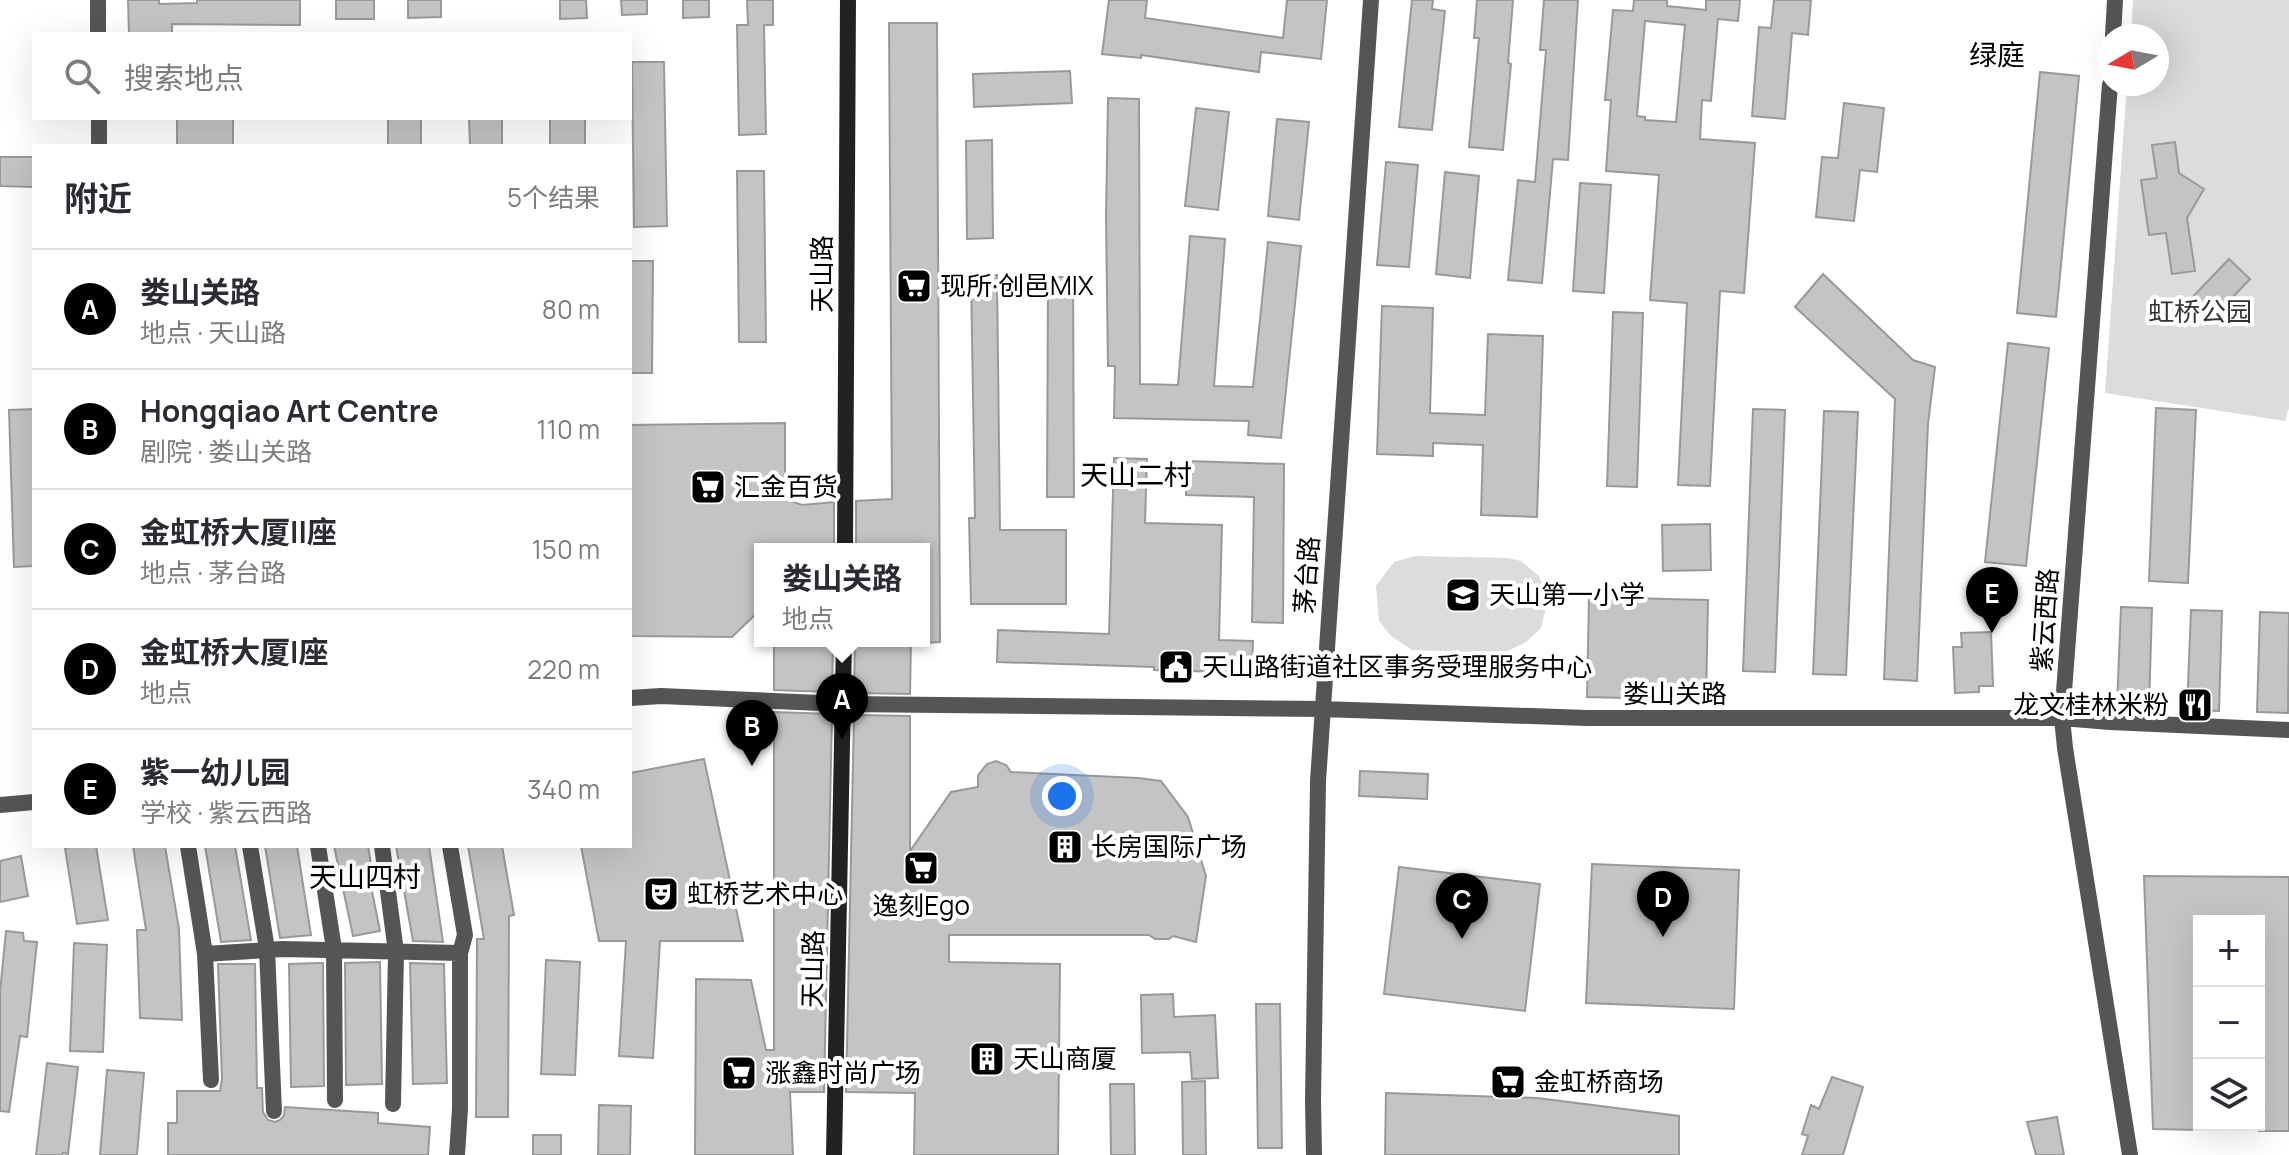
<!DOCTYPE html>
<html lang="zh">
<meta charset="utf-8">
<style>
:root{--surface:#fff;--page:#f2f2f3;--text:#2b2b33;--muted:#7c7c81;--line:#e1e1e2;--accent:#000}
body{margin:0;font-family:Manrope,"Noto Sans SC",sans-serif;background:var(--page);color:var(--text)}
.controls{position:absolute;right:24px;bottom:24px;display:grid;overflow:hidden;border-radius:0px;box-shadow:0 8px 32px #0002}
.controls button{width:72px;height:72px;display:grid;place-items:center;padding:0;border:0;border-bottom:2px solid var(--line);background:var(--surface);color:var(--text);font:40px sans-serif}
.compass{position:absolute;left:2097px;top:24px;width:72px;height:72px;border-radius:50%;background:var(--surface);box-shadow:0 8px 32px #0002;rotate:260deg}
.you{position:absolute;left:1062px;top:796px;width:28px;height:28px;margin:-20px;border:6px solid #fff;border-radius:50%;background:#1a73e8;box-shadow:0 0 0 12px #1a73e833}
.badge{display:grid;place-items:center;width:52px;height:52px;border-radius:50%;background:var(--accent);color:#fff;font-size:26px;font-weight:700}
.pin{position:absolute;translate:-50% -66px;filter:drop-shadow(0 2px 4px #0008)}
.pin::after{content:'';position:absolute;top:42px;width:28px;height:24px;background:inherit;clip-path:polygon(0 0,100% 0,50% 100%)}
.popup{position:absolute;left:754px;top:543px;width:176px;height:104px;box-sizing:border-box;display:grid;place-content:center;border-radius:0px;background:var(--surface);filter:drop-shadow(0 2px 6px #0005);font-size:26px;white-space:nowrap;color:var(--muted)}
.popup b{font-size:30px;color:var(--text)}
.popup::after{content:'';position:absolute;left:50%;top:100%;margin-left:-16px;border:16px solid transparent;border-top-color:var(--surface)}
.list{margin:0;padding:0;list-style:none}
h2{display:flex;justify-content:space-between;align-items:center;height:104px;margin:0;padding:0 32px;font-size:34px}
h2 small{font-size:26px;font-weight:400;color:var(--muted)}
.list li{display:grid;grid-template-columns:52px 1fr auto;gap:24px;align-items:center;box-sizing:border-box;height:120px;padding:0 32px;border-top:2px solid var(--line)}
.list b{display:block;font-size:30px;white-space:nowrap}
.list p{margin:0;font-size:26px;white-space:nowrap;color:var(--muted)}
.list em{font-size:26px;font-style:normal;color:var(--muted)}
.icon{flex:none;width:44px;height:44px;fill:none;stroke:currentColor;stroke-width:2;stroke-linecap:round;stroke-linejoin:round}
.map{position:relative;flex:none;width:2289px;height:1155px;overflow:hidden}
.search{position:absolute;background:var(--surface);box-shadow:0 8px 32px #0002;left:32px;top:32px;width:600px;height:88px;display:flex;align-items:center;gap:20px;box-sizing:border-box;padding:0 28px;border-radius:0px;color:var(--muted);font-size:30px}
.panel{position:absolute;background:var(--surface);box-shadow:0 8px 32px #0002;left:32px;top:144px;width:600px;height:704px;border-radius:0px}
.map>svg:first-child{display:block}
.green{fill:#dcdcdc}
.building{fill:#c4c4c4;stroke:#999;stroke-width:2;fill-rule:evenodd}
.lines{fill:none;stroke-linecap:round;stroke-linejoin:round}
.minor{stroke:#555;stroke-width:16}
.tertiary{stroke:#555;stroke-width:16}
.secondary{stroke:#222;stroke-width:16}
.labels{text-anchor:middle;stroke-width:8;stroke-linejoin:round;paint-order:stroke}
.street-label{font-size:26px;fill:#000;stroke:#fff}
.poi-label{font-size:26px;fill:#000;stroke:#fff;text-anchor:start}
.park-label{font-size:26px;fill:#333;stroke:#fff}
.neighbourhood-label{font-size:28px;fill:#000;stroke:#fff}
</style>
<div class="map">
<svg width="2289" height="1155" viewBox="0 0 2289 1155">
<rect width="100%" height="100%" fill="#fff"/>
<path class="green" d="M2133 0H2289V408L2285 421 2105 393 2127 84H2157V36H2131Z
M1415 556 1508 558 1521 561 1539 576 1548 600 1541 628 1526 642 1504 653 1412 650 1391 636 1379 621 1376 586 1394 562Z"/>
<path class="building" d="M128 0H159V4L197 3V0H300V25L172 24V33L129 34Z
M336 0H374V19H336Z
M408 0H441V17L408 18Z
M560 0H586L587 18 560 19Z
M621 0H647V14L622 15Z
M683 0H709V17L683 18Z
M747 0H773V25H764L766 134 739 135 737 25H748Z
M1109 0H1147L1145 18 1283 38 1287 0H1327L1321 59 1261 52 1259 72 1141 55V58L1102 54Z
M1412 0H1433L1432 9 1445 11 1432 130 1399 127Z
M1477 0H1513L1508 63 1511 64 1503 150 1469 147 1479 38H1474Z
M1544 0H1578L1568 160 1553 159 1542 283 1508 280 1518 180 1535 182 1546 50H1540Z
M1634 0H1667V6L1706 10V0H1740L1738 21 1718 19 1711 101 1702 100 1700 139 1755 143 1744 293 1720 291 1710 486 1678 485 1687 303 1650 300 1659 175 1606 171 1611 100H1605L1613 10 1633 11ZM1645 21 1685 25 1676 122 1645 120V117L1637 116Z
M1774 0H1811L1808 35 1792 33 1785 119 1752 116 1759 27 1771 28Z
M889 23H937L940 642 924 643V549H856V501L892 499Z
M632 62H664L667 226 634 227Z
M1070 71 1072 103 974 107 973 74Z
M2040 72 2079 76 2056 317 2017 313Z
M1108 98 1139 99 1140 384 1178 385 1190 236 1225 239 1214 386 1253 387 1268 242 1301 246 1281 438 1248 435 1249 421 1114 418 1115 366H1108L1106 218Z
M1844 103 1884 108 1877 172 1860 170 1854 221 1816 217 1822 157 1838 158Z
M1196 108 1229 112 1218 210 1185 206Z
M177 118H233V146H177Z
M388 118H421V146H388Z
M469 118H502V146H470Z
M550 118H585V146H550Z
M1277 119 1309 122 1299 220 1268 216Z
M992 140 993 238 967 239 966 141Z
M2175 142 2179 173 2204 189 2187 218 2195 271 2172 274 2166 233 2149 235 2141 180 2157 178 2152 145Z
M0 157H34V187L0 186Z
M1386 162 1418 165 1409 267 1377 265Z
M737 171H764L766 342H739Z
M1445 172 1479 176 1470 278 1436 274Z
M1580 183 1611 185 1604 293 1573 291Z
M2229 259 2250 279 2207 324 2186 304Z
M630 261H653L652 373H630Z
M1823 274 1913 360 1935 367 1928 424 1917 681 1884 679 1895 399 1795 307Z
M971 275H997L1000 530H1066V604H971L969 518H975Z
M1048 277H1073L1074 497H1047Z
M1382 306 1433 308 1430 413 1485 415 1488 334 1543 336 1537 517 1481 515 1483 445 1433 443V456L1377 454Z
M1613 312 1643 313 1637 487 1607 486Z
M2008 343 2049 348 2026 566 1985 562Z
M2156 408 2196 410 2188 583 2149 581Z
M34 409V566L14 567 9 410Z
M1753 409 1785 410 1775 672 1743 671Z
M1824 411 1858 412 1846 675 1813 674Z
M785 423V499L802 505 834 502V549H760V610L732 637 630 636V425Z
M1114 458 1147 459 1145 523 1222 525 1219 640 1253 641 1252 673 1154 670V667L997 662 998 630 1109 634Z
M1187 461 1284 464 1283 623 1252 622 1254 497 1186 495Z
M1710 524 1711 570 1663 571 1662 525Z
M1589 597 1708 600 1706 700 1587 697Z
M2121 607 2152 608 2149 707 2117 706Z
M2191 610 2222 611 2219 711 2187 710Z
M2260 612 2289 613 2288 713 2257 712Z
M1991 632 1993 686H1979V692L1955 693 1953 647H1962L1961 633Z
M774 641H833L832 692 774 690Z
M855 641H911L910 694 854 693Z
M774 712 832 714 824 1092H790L793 1155H695L696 979 751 980 766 1050H774Z
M854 715 910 716V851L951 792 978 787V775L987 764 996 761 1006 765 1011 772 1138 778 1161 781 1188 817 1206 876 1196 942 1173 936 1169 939H1155L1149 935H949V962L1060 964 1058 1155H914L915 1093 846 1092Z
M704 759 743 941H660L653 1058 619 1056 626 941H599L581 846H630V773Z
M1360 771 1428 774 1427 799 1359 796Z
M75 846H96L108 920 77 924 65 848Z
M133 846H165L179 929 182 1020 140 1018 137 930H146Z
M205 846H235L251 940 221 942Z
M265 846H297L311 935 280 938Z
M334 846H368L372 870 368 871 380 931 353 936Z
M396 846H429L443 942 413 941Z
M468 846H502L514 915 509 916 508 1117H476L477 939H484Z
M21 856 28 896 0 902V861Z
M1592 864 1739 870 1734 1009 1586 1003Z
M1399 867 1540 884 1525 1011 1384 994Z
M2144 876 2289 877V1131H2259V921H2199V1130L2153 1129Z
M6 931 23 933 24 941 37 942 27 1037 20 1036 9 1112 0 1111V992Z
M74 943 107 945 103 1052 70 1051Z
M546 960 580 962 575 1075 541 1074Z
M380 962 382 1084 346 1085 345 963Z
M319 963H323L324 1086 291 1087 289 964Z
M410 963 444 964 447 1083 413 1084Z
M218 964H255L257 1088H262L263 1112 268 1120 275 1122 280 1120 284 1115 285 1107 378 1113V1123L430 1127 428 1155H168V1123H177V1091H220L222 1079Z
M1173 994 1174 1017 1215 1015 1218 1078 1192 1079 1190 1052 1142 1053 1141 995Z
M1256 1004H1280L1282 1148H1258Z
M47 1063 78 1067 68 1154 63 1153 62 1155H36Z
M107 1070 144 1073 137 1155H100Z
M1832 1077 1863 1087 1843 1155H1802L1808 1136 1802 1134 1811 1105 1819 1109Z
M1205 1081 1206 1155H1183L1182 1082Z
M1110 1084H1134L1135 1155H1111Z
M1386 1093 1537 1098 1679 1116V1155H1385Z
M599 1105 631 1106 630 1155H598Z
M2057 1117 2064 1155H2036L2027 1122Z
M533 1135H561V1155H533Z"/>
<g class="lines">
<path class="minor" d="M188 846 205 954 211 1080
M250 846 267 949 274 1111
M318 846 334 949 335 1100
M382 846 396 952 393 1104
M450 846 465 935 460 953V1109L457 1155
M205 954 282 949 460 953"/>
<path class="tertiary" d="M98 0V34
M2113 36 2115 0
M2110 84 2062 718 2065 748 2130 1155
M99 118V146
M630 698 661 696 843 704 1322 709 1587 718H2062L2110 722 2289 730
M0 805 34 802
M1314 1155 1313 1101 1318 781 1371 0"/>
<path class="secondary" d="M845 549 848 0
M834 1155 844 641"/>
</g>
<defs>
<symbol id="supermarket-square" viewBox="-11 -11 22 22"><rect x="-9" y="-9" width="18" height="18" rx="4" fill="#000" stroke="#fff"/><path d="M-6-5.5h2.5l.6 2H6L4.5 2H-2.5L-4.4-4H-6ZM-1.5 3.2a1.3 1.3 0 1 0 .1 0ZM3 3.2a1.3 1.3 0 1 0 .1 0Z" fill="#fff"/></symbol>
<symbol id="school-square" viewBox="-11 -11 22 22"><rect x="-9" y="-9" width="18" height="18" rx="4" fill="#000" stroke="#fff"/><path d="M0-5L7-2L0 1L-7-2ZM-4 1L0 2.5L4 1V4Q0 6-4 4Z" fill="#fff"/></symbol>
<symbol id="civic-square" viewBox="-11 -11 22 22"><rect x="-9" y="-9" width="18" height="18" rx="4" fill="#000" stroke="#fff"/><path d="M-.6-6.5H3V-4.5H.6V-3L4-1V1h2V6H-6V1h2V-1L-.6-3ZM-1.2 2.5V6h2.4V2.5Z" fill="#fff"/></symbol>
<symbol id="restaurant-square" viewBox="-11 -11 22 22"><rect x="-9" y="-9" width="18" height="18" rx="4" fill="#000" stroke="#fff"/><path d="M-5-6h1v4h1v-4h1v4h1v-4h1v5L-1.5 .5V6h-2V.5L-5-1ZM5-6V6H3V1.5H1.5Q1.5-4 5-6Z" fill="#fff"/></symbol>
<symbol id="building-square" viewBox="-11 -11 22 22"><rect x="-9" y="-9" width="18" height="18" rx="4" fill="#000" stroke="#fff"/><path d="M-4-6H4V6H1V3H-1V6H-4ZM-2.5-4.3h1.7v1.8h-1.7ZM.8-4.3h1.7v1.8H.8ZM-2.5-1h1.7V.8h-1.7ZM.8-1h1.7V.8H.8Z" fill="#fff"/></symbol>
<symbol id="theatre-square" viewBox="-11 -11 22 22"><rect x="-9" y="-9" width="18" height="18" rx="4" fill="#000" stroke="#fff"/><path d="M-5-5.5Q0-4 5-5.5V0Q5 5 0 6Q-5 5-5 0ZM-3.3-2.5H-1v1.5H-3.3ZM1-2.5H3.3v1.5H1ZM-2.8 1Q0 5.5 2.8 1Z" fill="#fff"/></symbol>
</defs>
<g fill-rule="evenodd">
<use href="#supermarket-square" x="894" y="266" width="40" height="40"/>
<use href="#supermarket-square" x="688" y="467" width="40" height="40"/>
<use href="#school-square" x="1443" y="575" width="40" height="40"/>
<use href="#civic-square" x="1156" y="647" width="40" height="40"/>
<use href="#restaurant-square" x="2175" y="685" width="40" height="40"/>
<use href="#building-square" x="1045" y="827" width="40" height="40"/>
<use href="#supermarket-square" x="901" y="848" width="40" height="40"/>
<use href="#theatre-square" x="641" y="874" width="40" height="40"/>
<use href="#building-square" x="967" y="1039" width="40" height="40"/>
<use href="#supermarket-square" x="719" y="1053" width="40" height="40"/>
<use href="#supermarket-square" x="1488" y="1062" width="40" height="40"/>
</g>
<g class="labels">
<g class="street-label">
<text transform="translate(822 274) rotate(-90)" y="9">天山路</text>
<text transform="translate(1307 575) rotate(-86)" y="9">茅台路</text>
<text transform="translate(2045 620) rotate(-86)" y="9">紫云西路</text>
<text x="1675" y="703">娄山关路</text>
<text transform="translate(813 969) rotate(-89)" y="9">天山路</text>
</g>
<g class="poi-label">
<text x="940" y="295">现所·创邑MIX</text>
<text x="734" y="496">汇金百货</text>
<text x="1489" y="604">天山第一小学</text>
<text x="1202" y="676">天山路街道社区事务受理服务中心</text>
<text x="2169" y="714" text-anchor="end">龙文桂林米粉</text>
<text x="1091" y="856">长房国际广场</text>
<text x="687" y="903">虹桥艺术中心</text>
<text x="921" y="915" text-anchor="middle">逸刻Ego</text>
<text x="1013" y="1068">天山商厦</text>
<text x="765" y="1082">涨鑫时尚广场</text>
<text x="1534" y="1091">金虹桥商场</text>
</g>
<g class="park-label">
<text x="2200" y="321">虹桥公园</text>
</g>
<g class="neighbourhood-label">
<text x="1997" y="65">绿庭</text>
<text x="1136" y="485">天山二村</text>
<text x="365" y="887">天山四村</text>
</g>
</g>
</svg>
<div class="controls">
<button>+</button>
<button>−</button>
<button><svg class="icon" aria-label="layers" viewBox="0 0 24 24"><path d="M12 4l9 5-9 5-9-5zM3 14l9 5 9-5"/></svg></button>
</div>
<svg class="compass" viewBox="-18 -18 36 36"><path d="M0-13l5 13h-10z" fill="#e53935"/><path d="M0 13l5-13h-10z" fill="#7c7c81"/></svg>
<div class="you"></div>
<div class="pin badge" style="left:842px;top:739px">A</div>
<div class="popup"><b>娄山关路</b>地点</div>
<div class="pin badge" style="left:752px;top:766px">B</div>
<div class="pin badge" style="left:1462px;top:939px">C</div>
<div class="pin badge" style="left:1663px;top:937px">D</div>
<div class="pin badge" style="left:1992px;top:633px">E</div>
<div class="search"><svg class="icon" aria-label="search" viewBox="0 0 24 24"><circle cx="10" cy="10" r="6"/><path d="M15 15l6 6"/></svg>搜索地点</div>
<section class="panel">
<h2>附近<small>5个结果</small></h2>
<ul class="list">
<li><span class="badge">A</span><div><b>娄山关路</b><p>地点 · 天山路</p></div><em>80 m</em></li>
<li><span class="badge">B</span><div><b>Hongqiao Art Centre</b><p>剧院 · 娄山关路</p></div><em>110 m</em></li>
<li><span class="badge">C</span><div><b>金虹桥大厦II座</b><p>地点 · 茅台路</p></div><em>150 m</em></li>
<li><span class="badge">D</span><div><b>金虹桥大厦I座</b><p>地点</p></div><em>220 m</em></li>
<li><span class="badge">E</span><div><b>紫一幼儿园</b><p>学校 · 紫云西路</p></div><em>340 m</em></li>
</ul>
</section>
</div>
